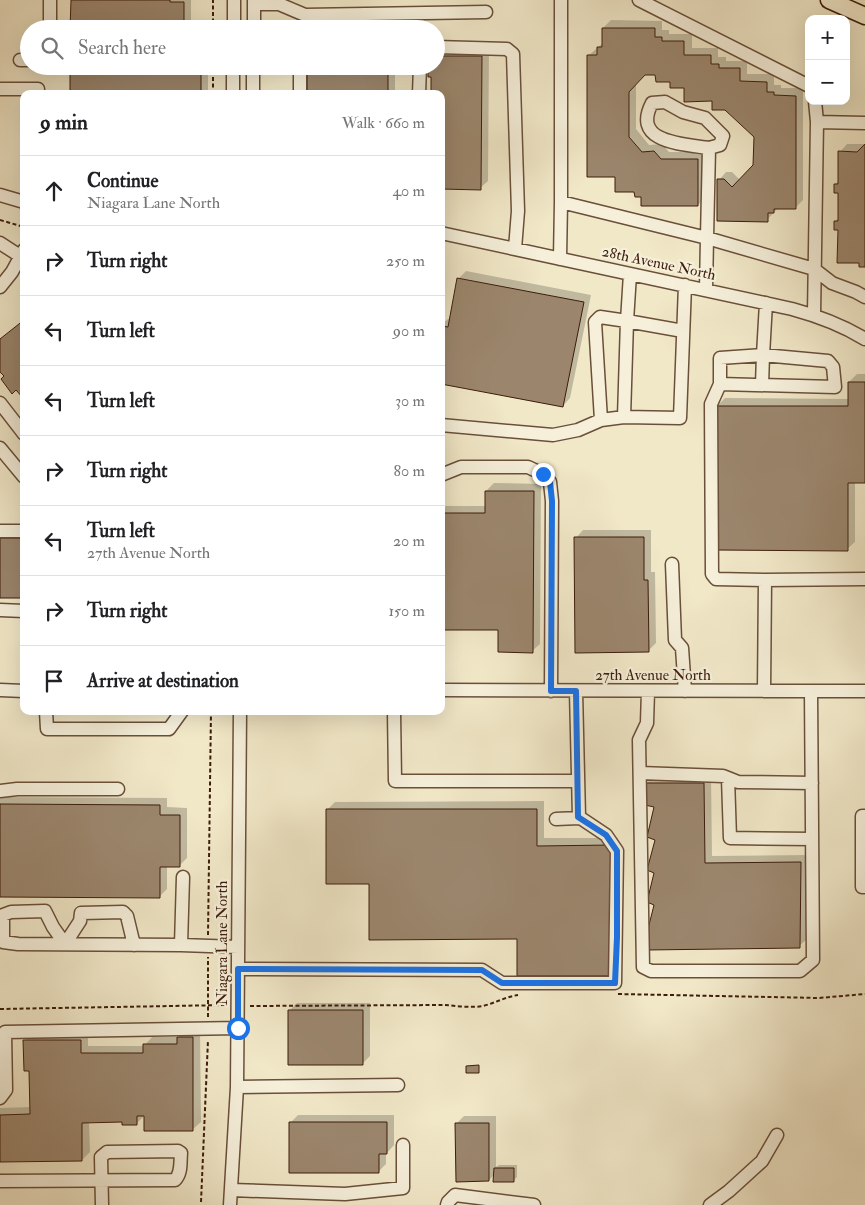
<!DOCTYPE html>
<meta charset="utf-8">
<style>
:root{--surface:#fff;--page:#f6f6f6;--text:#202124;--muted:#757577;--line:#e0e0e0}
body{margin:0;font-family:"IM FELL Double Pica",serif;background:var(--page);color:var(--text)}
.controls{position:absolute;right:15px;top:15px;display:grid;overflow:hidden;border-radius:10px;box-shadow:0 5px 20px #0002}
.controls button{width:45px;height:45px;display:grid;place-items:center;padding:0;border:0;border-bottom:1px solid var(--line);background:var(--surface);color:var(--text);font:25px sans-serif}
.stop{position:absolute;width:15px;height:15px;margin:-11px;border:4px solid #1a73e8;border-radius:50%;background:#fff}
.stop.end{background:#1a73e8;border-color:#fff;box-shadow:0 1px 5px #0008}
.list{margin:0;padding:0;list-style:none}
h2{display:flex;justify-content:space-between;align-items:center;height:65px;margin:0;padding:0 20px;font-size:21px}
h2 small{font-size:16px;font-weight:400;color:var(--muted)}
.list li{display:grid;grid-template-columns:32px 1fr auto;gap:15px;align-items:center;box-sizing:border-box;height:70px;padding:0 20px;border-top:1px solid var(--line)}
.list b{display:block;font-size:19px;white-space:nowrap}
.list p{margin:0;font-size:16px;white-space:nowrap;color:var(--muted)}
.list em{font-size:16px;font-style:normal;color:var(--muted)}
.icon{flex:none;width:28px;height:28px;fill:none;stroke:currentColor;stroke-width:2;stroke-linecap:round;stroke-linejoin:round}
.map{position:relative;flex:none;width:865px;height:1205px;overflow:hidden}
.search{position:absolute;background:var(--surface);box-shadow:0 5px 20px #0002;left:20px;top:20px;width:425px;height:55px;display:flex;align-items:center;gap:12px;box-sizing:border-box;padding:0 18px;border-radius:28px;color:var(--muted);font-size:19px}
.panel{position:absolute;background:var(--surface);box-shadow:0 5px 20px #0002;left:20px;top:90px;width:425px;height:625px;border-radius:10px}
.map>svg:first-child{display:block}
.shadow{fill:#0003}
.building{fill:#9b866d;stroke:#3d1c0b}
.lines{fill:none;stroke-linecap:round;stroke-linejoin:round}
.minor-casing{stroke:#6a4f3a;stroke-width:15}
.major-casing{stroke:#3d1c0b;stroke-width:19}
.path{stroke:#3d1c0b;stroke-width:2;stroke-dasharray:4 2.5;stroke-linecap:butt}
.minor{stroke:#f6f0db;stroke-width:12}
.major{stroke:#f1e8c8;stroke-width:16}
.route{stroke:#1a73e8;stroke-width:6}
.labels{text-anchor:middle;stroke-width:4.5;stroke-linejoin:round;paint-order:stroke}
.street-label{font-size:15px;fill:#3d1c0b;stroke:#f6f0db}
</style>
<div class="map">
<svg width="865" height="1205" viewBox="0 0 865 1205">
<rect width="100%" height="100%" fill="#f1e8c8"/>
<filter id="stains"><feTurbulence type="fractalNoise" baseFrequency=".004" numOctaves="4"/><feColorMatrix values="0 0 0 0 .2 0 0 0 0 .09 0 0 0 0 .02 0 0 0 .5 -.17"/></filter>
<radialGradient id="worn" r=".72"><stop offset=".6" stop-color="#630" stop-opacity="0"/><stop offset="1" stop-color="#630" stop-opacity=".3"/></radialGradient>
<path class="shadow" d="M72 0H191V29H72Z
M611 20 662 21V30H669V34H692V48H718V57H726V61H747V74H774V85H781V88H803V200L795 208H778L767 220 719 180 726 172H732L740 180 755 166V136L725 108 713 100 657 74H645L636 83V129L649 145 662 144 669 152H705L706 197 698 205 642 195 616 176 588 56 603 43V28Z
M489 49 488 181 480 188 441 94 429 69 432 66H436V52Z
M71 66H208V92L206 94H71Z
M308 66H395V94H308Z
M847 144H865V266L860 262 835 221 839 218V192L835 184 839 181 840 152Z
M466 271 591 295 570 398 563 406 445 338 441 337V325L448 319H450L459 278Z
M857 374H865V482H855V542L847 549 717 406 725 398 849 399V382Z
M494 483 541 484 540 644 532 651 499 629 441 628V510L446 506H486V491Z
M583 530H651V572H655L656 643 648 651 576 538Z
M0 531H24V596H0Z
M654 776H711L712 856 808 855 807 939 799 946 656 904V806L646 784Z
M2 797 167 798V807L187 808V858L179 866H167V889L159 897 0 896V799Z
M544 801V838H618V967L518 938 370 883 327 810 335 802Z
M297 1003H370V1056L362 1064 289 1011Z
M185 1030H200L201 1122 193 1129 145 1115 136 1124 124 1121H89L90 1152 82 1160 0 1161V1108L31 1107 30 1069 25 1041 32 1033H88V1046H144L152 1037H179Z
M298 1115H394V1145L386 1154V1164L378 1172 291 1122Z
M464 1116H496V1167L499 1165H517V1177L513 1181 495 1174 489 1180 456 1124Z"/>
<path class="building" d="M71 0H170V2H184V29H70Z
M602 28H655V37H662V41H684V55H711V64H719V68H740V81L767 82V92H774V95L796 96V209H774V213H768V222L717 221V179H724L732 187 753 165 754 137 725 110H712V101L684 102V88H670V82H656L655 75H645L629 92V137L642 152 654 151 661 159H698V206H641V197H635L634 192H615V177H587V55H597V47H602Z
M436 56H482L481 190 441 189V94H431V77H428V69H431V66H436Z
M70 66H201V94H70Z
M307 66H388V94H307Z
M865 144V267H859V263H837L838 230H834V221H838V193H834V184H838V151L857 152Z
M457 278 584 302 563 407 441 384V351L444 339H441V326L448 327Z
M24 320V399L16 390 12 394 1 379 4 376 0 372V339Z
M848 382H865V483H848V551L715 550 716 406H848Z
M485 491H534L533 653 498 652V630H441V513H485Z
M574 537H644V580H648L649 652 575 653Z
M0 538H24V598H0Z
M645 783H704L705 863 801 862 800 948 647 950V933L654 905 647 902 654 873 647 870 655 840 647 837 654 807 645 805Z
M0 804 160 805V815H180V867H160V898L0 897Z
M326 809H537V846L611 845V976H517V939L369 940V884H326Z
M288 1010H363V1065H288Z
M177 1037H193V1131H144V1116H137V1125H122V1122L82 1123V1161L0 1162V1115L30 1114 29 1071H24L23 1040H81V1053H143V1044H177Z
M479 1065V1073H466V1066Z
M289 1122H387V1154H379V1173H289Z
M455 1123H489V1181L456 1182Z
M494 1168H514V1182H493Z"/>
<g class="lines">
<defs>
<path id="minor" d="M639 0 809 86
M254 4H279L305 15 486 12
M50 29V0
M234 29V0
M254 29V0
M436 47 507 49 513 54 518 211 515 249
M20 60H29
M300 66V94
M0 89H38
M233 94V66
M253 94V66
M419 94 420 66
M817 122 865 123
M709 148 720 145 723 136 705 118 683 112 665 102 652 103C631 143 683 144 709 148L707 238 814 269 832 283 856 292 865 297
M0 195 24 202
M561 202 707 238 706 290
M441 233 792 309C818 316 842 325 865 339
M0 243 20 256
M560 259 561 202V0
M630 274 627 321 683 331
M0 287 12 272 24 250
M814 315 817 122 815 101
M720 384 835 387 833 367 828 361 763 355 762 385
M0 403 24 434
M601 420 595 322 600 317 627 321 624 417
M441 425 553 435 578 430 601 420 624 417 680 418 685 285
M0 448 24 477
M441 475 461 467H528L543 474 550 482 552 501 551 691
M0 531H24
M672 564 675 640 682 648 685 691
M765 580 716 579 712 574 711 404 720 384V358L763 355 766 303
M0 610 24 611
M0 690 24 691
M441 690 865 691
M648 691 647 723 639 740 643 967 651 971H800L813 960 811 691
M764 691 765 580 865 579
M46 711 47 729H169L182 711
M394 711 395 781H578
M640 773 723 776 738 782 812 783
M728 778 730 838 812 839
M0 791 17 789H118
M865 816H862V887H865
M556 819 579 818
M134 945 127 916 123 912 81 913 80 921 65 944 53 927 45 911 11 912 3 915V942L18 944 181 945 238 947
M181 945 183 877
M238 969 482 970 502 983H615L617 851 606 835 579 817 576 691
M237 1087 398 1085
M0 1098 6 1090 5 1032 238 1028
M0 1181 175 1180C182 1173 180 1162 181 1153L178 1151 107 1152 101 1157 102 1205
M231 1190 345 1194 403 1188V1145
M230 1205 237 1087 240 711
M447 1205 448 1202 455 1195 534 1205
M710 1205 729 1191 762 1161 777 1135"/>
<path id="major" d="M829 0 865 16"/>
</defs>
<use href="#minor" class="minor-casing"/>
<use href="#major" class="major-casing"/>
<path class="path" d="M213 29V0
M213 94V66
M0 220 24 227
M208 935 211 711
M618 994 819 998 865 994
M250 1006 445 1005C457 1006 470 1008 483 1006 495 1003 505 997 518 995
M0 1009 228 1005
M208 1017V957
M201 1202 208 1040"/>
<use href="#minor" class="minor"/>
<use href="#major" class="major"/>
</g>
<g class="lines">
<path class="route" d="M238 1028V969L482 970 502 983H615L617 937V851L606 835 578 817 576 691H551L552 501 550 482 543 474"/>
</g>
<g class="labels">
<g class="street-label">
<text transform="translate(659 263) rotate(12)" y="5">28th Avenue North</text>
<text x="653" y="680">27th Avenue North</text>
<text transform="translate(222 943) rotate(-90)" y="5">Niagara Lane North</text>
</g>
</g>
<rect width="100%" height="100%" filter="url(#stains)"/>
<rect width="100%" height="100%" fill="url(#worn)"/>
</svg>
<div class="controls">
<button>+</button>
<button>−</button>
</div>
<div class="stop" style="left:238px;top:1028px"></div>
<div class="stop end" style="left:543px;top:474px"></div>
<div class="search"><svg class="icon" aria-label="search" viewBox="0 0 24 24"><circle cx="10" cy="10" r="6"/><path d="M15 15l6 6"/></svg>Search here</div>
<section class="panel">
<h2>9 min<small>Walk · 660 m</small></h2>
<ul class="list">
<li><svg class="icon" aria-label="ahead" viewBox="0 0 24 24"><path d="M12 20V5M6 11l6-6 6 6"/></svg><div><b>Continue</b><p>Niagara Lane North</p></div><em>40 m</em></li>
<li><svg class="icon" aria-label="right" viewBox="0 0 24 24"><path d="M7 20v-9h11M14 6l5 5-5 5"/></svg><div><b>Turn right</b></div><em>250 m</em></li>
<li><svg class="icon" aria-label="left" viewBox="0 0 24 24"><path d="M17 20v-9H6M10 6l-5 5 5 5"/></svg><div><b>Turn left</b></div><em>90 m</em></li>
<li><svg class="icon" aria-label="left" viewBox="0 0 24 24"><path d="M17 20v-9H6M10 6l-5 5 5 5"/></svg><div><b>Turn left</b></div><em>30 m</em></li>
<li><svg class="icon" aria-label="right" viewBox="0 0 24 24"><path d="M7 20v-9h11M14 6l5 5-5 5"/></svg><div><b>Turn right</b></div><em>80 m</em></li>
<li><svg class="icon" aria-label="left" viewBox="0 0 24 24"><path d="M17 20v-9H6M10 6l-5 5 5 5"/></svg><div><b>Turn left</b><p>27th Avenue North</p></div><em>20 m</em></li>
<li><svg class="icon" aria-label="right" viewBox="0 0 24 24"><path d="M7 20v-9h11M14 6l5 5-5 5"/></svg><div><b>Turn right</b></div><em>150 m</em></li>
<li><svg class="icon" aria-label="arrive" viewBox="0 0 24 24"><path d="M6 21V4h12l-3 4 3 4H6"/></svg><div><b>Arrive at destination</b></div></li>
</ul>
</section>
</div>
